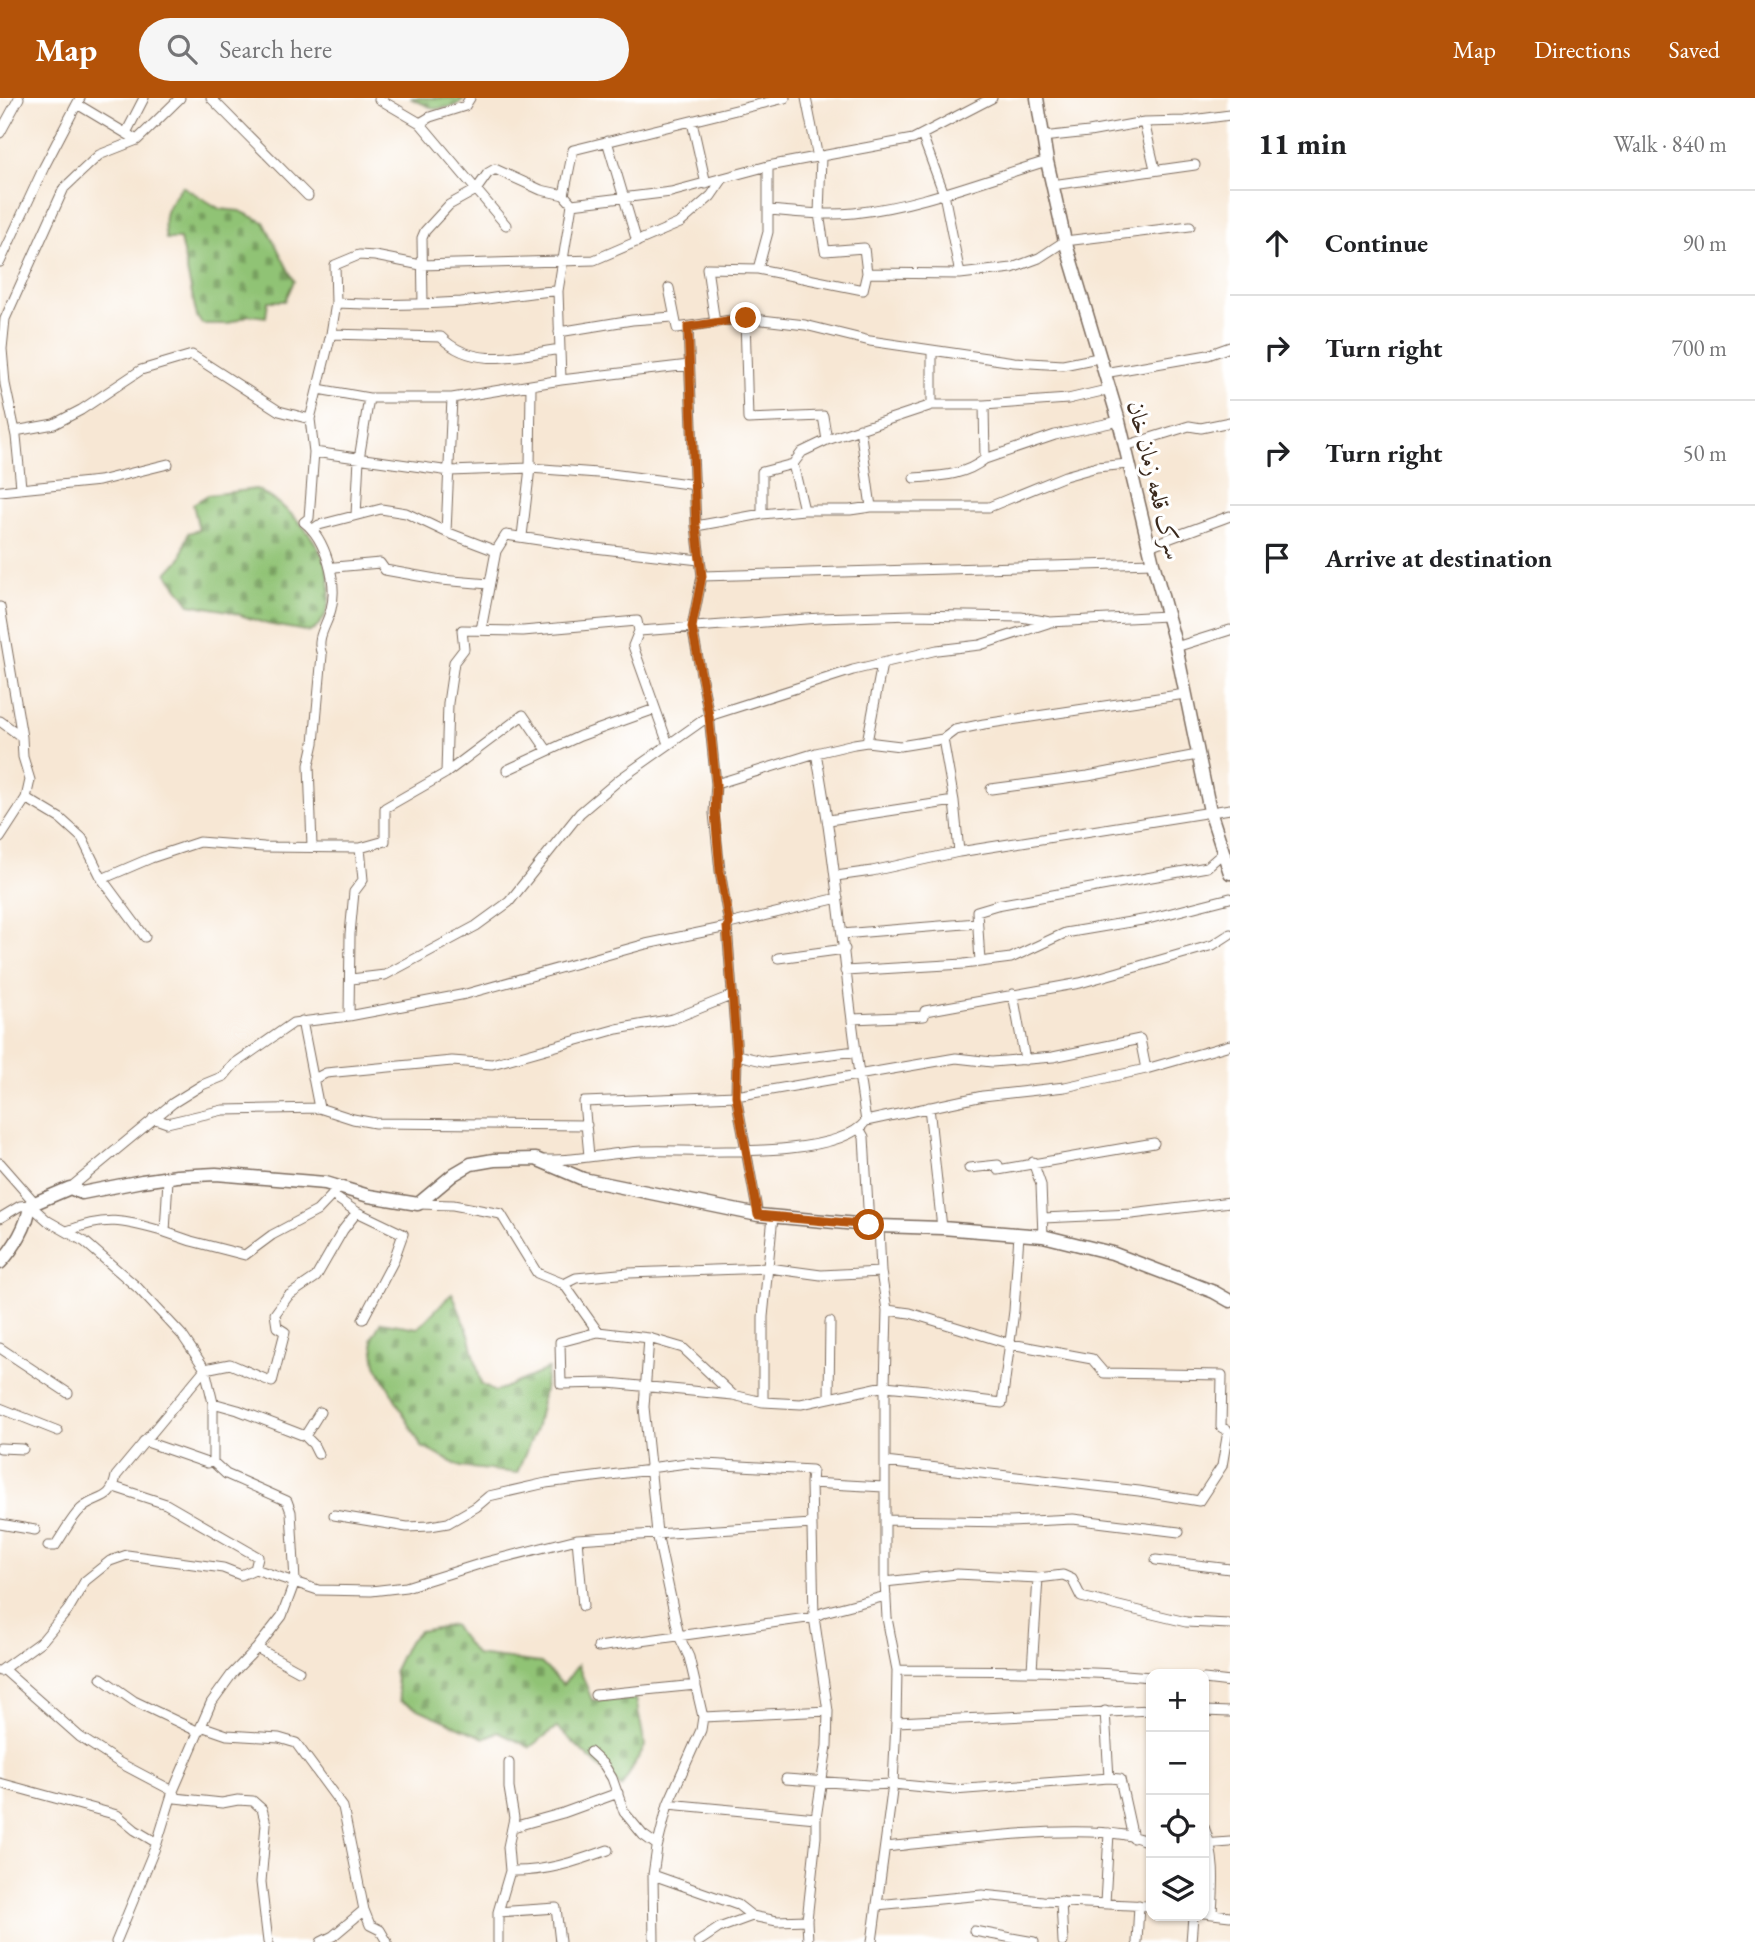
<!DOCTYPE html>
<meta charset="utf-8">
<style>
:root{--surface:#fff;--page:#f6f6f6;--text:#202124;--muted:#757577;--line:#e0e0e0;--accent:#b45309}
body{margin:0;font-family:"EB Garamond",Amiri,serif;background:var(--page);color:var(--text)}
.controls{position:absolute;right:21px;bottom:21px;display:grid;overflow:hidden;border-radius:14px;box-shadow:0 2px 5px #0004}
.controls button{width:63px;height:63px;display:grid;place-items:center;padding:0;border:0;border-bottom:2px solid var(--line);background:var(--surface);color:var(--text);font:35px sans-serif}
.stop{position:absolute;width:21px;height:21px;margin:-16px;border:5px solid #b45309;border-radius:50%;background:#fff}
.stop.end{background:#b45309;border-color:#fff;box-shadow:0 2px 7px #0008}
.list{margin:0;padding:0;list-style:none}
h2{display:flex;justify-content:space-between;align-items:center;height:91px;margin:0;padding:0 28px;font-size:30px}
h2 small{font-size:23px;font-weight:400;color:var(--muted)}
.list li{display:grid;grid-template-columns:46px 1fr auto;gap:21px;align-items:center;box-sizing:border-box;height:105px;padding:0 28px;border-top:2px solid var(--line)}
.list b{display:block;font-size:26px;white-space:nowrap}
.list em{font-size:23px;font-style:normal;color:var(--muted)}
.icon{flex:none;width:38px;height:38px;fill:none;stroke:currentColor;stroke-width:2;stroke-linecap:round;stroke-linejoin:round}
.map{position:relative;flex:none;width:1230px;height:1844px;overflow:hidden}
header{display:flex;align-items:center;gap:42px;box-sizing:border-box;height:98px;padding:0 35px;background:var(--accent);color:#fff}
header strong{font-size:33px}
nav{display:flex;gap:38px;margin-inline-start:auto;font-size:24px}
.search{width:490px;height:63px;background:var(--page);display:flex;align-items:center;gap:18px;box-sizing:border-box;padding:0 24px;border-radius:38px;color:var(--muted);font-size:26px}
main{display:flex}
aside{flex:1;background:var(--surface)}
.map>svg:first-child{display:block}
.cemetery{fill:url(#cemetery-stones);stroke:#667649;stroke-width:2}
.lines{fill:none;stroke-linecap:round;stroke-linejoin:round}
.street-casing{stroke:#7d6c5e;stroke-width:11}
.secondary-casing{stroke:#7d6c5e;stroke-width:15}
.street{stroke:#fff;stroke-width:9}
.secondary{stroke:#fff;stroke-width:12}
.route{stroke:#b45309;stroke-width:9}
.labels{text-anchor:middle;stroke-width:6;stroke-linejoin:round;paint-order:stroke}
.street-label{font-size:24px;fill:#3b2a1e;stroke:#fff}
</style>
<header>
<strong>Map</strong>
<div class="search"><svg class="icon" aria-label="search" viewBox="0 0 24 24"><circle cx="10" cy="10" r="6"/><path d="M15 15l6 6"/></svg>Search here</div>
<nav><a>Map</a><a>Directions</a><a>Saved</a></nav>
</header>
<main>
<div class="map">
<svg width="1230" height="1844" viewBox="0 0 1230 1844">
<defs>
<pattern id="cemetery-stones" width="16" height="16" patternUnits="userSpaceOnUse" patternTransform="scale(1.75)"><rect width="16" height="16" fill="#90c374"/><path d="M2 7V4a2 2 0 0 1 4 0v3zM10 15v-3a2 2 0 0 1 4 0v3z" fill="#779f5f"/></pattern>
</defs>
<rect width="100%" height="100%" fill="#fff"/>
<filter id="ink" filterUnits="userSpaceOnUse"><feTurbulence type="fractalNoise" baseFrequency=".0143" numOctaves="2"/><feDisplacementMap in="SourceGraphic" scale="14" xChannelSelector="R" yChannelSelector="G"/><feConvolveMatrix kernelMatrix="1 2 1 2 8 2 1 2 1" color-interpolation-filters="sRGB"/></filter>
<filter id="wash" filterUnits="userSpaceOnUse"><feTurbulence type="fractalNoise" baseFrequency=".00686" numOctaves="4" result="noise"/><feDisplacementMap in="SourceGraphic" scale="28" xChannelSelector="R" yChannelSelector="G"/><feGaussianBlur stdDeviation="1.57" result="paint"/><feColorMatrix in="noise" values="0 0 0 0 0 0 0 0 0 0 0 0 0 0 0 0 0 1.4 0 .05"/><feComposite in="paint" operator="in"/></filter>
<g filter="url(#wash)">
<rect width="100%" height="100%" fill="#f7e7d4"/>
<path class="cemetery" d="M410 0H464L457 8 435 11Z
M182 88 220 111 240 113 264 124 294 183 285 203H268L266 219 249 217 227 226H202L197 219 180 141H166C161 114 167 109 182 88Z
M256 391C295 412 336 455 329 503 327 517 322 526 310 534L267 526 228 513 190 506 167 475 181 460 188 435 199 432 193 406 208 397Z
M452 1195 470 1239 481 1286 495 1294 548 1271 537 1328 517 1375 461 1369 422 1349 376 1267 372 1240 381 1224 418 1230Z
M453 1527 476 1557 541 1565 563 1587 578 1567 592 1602 636 1601 645 1648 621 1690 557 1629 530 1649 498 1634 484 1640 400 1603 394 1572 407 1545 419 1533Z"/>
</g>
<g filter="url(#ink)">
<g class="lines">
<defs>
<path id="street" d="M211 0 308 98
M470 0 465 8 430 19 420 25 506 127
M806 0 818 60
M379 1 420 25
M77 6 137 42 180 0
M692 24 706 86
M1144 24 1155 71
M0 35 19 0
M126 35 144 0
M922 37 944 96 960 176
M1042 39 1089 34 1144 24 1185 23 1230 17
M607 43 637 144
M1052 87 1195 67
M572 106 671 94 768 68 913 41 992 0
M768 112C796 114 825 118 854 115 920 108 983 82 1047 63
M0 164 44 69 80 0
M758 171 768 134V68
M867 175 960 176 1012 170 1039 160 1065 143 1190 128
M669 190 677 230 745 220 805 227 870 243 1014 264 1063 267 1098 260
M336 205C377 207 419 207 461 204 493 201 525 194 558 193
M423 206 422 140 425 133 449 107 476 92 488 75 495 71 541 92 564 97
M745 220 748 321 823 318 827 342
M715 225 707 170 758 171 863 192 867 175 864 150 825 153 819 116 821 59
M688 229 696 428 702 478 692 529 709 618 716 686 714 715 720 773 729 826 727 829 737 957 736 998 758 1117
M559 234 632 222 673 219
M331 236 441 239C473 272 520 257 560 251
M1104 275 1208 257 1230 249
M561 282 558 193 572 106 564 97 573 52 785 0
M318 291 369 300H452L561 282 689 267
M932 307V252
M984 307 985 361
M860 330 871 409
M15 333 54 326 81 312 141 272 192 257 279 313 310 321
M1125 348 1189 328 1201 330 1230 324
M314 354 450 373 530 370 611 376 696 387
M793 366 804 412
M914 380C940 378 964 378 985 361L1055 337 1119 323
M21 389 16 338 5 286 2 251 5 221 64 90 99 57 137 42
M0 393 99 383 168 366
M762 416V374L793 366 802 354 827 342 932 307H984L1068 301 1111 291
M356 417 359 361 369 300
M696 428 762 416 804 412H850L871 409H989L1065 378 1097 369 1128 366
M312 432 319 427 381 411 406 415 446 434 496 453
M446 434 452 300
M522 438 530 370 531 288
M1149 448 1230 418
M331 472 335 469 380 465 385 472 441 482 489 486
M702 478 1153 465
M0 509 22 639 23 659 30 682 26 700 0 740
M481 532 496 453 506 437 586 449 699 462
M639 533 633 548 668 646
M1176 549 1230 532
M0 623 22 639
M943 641 954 703 959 754
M867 644 882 566
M816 655C839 777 846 901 866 1023
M507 672 580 638 655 611
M446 675 448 605 454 564 464 551 462 532 523 533 637 523 639 533 820 520 912 517 1021 519 1050 524 1167 518
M716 686 816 655 854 646 867 644 900 648 943 641 955 632 984 626 1185 596
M991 691 1088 678 1197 657
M26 700 61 721 82 740 102 781 145 839
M829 722 954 703
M312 748 309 667 314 645 322 557C315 539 327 528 331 511 338 485 326 441 304 424L309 420 314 354 310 321 331 236 336 205 335 167 359 157 375 158 421 167 594 162 680 125 711 98 722 82
M836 778 872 773 959 754 1230 711
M102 781 151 760 199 744 264 749 360 750 385 743V710L446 675 523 617 547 652
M729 826 838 800
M842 836 977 825
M778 860 845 851
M980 864 977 813 997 807 1207 769 1224 754
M845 873 964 866 1011 860 1065 835 1148 821 1230 800
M351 881 385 877 476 828 509 804 580 715 620 681 709 618 853 572 937 552 980 547 1048 525
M1013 896 1025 962
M349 918 350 836 354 794 363 782 360 750
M852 921 924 918 925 913 1080 885 1213 847 1230 836
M302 923 319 1010
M737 957 767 964 856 953
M314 981 326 975 452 963 492 966 617 931 673 921 733 897
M929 1009 942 1130
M153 1020 167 1025 223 1012 319 1010 353 1021 375 1025 587 1027
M860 1032 864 1039 869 1127
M589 1058 584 1004 736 998 956 960 992 964 1053 959 1140 941 1146 971
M545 1062C577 1063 609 1055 642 1053 691 1051 836 1063 866 1023L983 998 1065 989 1146 971 1230 947
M1033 1064 1041 1087 1043 1138
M0 1065 36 1106
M969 1070 998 1067V1072L1154 1045
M168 1081 165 1134 191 1143 245 1157 272 1137 317 1113 340 1089
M70 1090 173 1005 202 987 224 978 234 966 293 925 349 918 466 896 646 846 727 829
M332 1097 357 1114 403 1136 393 1164 363 1221
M418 1106 453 1107 501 1116 537 1175 564 1186 598 1234 649 1240 683 1250 733 1297 763 1304 801 1306 885 1288 927 1292 962 1300 1002 1305 1014 1213 1019 1136
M0 1120 20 1108 30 1107 48 1123 85 1144 138 1190 182 1237 205 1271 213 1305V1364L226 1376 287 1403 291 1414 295 1483 282 1518 257 1550 232 1576 211 1605 173 1693 157 1745 116 1844
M1043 1120 1132 1116 1230 1104
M67 1133C108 1117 125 1123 165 1134
M564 1186 576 1180 629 1175 769 1170 821 1177 881 1174
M598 1234 560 1244 561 1286 609 1285 733 1297
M649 1240 644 1309 657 1435 679 1538 689 1559 703 1619 701 1632 668 1706 657 1750 653 1777 654 1844
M0 1250 68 1295
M829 1300 830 1224
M763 1304V1219L773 1118
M213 1305 238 1312 305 1338 313 1346 318 1356
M0 1310 58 1333
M305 1338 320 1314
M144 1343 207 1365 213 1364
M0 1350 23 1351
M885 1364 1139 1393 1199 1403 1222 1368 1228 1333 1221 1329 1222 1277 1104 1275 1092 1261 1011 1246 910 1215 887 1212
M649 1370 687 1365 812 1372 811 1385
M114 1389 166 1406 258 1459 255 1471
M334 1417 407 1429 430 1428 448 1425 476 1409 489 1398 546 1385 650 1372
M885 1422 1010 1424 1073 1421 1179 1434
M0 1426 35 1432
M577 1441 583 1508
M48 1448H55C63 1437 71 1420 81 1411 97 1397 111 1405 116 1378L205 1271 230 1266 272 1284 285 1234 277 1229 275 1216 288 1198 316 1179 343 1132 357 1114
M1156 1462 1230 1471
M885 1484 957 1476 1038 1480 1063 1477 1072 1481 1081 1499 1186 1524 1230 1526
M598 1549 814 1519 824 1514 886 1498
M257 1550 299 1573
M3 1571 80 1639 120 1665 173 1693 175 1700 222 1705 238 1702 253 1703 262 1711 266 1726 261 1784 268 1844
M897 1572C982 1573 1067 1571 1151 1579
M1032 1572 1038 1480
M0 1573 43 1542 68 1512 85 1483 110 1463 127 1457 223 1470 241 1477 255 1471 318 1492 371 1493 406 1489 486 1464 577 1441 812 1426
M101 1580 134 1603 199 1634
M1204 1581 1230 1584
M595 1597 696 1587
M1105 1613 1109 1680
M1204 1613 1230 1614
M703 1619 828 1613
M896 1624 1151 1612
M201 1628 227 1637 279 1640 296 1645 343 1709 364 1812 370 1827 380 1832 387 1844
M590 1654 604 1667 612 1680 624 1714 643 1737 657 1747
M786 1681 869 1687 893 1686 954 1692 1109 1680 1120 1681 1133 1740
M0 1685 117 1717 135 1732 157 1745
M668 1706 816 1720
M513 1729 563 1715 618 1695
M1204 1729C1216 1758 1214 1785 1212 1815
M1204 1746 1230 1744
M885 1749C938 1744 1114 1719 1151 1746
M510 1773C545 1774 575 1764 608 1752
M653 1777 738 1807 752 1818 777 1823 807 1822
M1061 1803 1063 1844
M1105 1805 1109 1735
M877 1807 982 1797 1043 1803 1151 1808
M498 1814 556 1810 560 1844
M1204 1815 1230 1818
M974 1833 1034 1844
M321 1844 333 1838 364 1812
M498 1844V1814L510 1773 508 1749 514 1720 509 1690V1665
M698 1844 719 1830 752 1818
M808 1844 807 1822 816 1739V1720L827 1648 828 1613 814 1519 811 1385 884 1389
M872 1844 893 1686 896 1624 897 1572 887 1520 885 1484V1288L887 1212 881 1174 879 1128
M1137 1844 1139 1807
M1191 1844 1193 1818"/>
<path id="secondary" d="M1037 0 1047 63 1065 143 1119 323 1153 465 1176 549 1210 713 1230 775
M0 1165C14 1150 28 1127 30 1107L70 1090 82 1095 142 1083 177 1078 216 1076 325 1085 369 1098 418 1106 454 1076 471 1066 494 1062 536 1061 583 1081 758 1117 879 1128 942 1130 1043 1138 1112 1155 1214 1194 1230 1203"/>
</defs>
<use href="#street" class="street-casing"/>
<use href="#secondary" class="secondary-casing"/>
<use href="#street" class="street"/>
<use href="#secondary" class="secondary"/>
</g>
</g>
<g class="lines" filter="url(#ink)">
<path class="route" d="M746 220 688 229 696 428 702 478 692 529 709 618 716 686 715 715 720 773 729 826 727 829 737 957 736 998 758 1117 869 1127"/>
</g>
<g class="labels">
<g class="street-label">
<text transform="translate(1155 382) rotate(76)" y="8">سرک قلعه زمان خان</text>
</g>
</g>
</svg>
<div class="controls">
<button>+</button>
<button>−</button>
<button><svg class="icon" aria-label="locate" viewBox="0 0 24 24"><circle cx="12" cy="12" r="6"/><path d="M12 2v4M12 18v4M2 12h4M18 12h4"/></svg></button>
<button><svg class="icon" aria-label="layers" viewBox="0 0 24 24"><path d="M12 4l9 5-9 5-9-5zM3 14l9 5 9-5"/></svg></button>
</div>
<div class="stop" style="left:869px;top:1127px"></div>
<div class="stop end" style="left:746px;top:220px"></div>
</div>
<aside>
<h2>11 min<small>Walk · 840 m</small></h2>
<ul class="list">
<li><svg class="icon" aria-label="ahead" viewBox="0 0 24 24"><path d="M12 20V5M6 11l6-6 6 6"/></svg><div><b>Continue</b></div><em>90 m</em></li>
<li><svg class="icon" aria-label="right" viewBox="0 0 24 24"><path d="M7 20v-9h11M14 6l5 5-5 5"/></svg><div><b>Turn right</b></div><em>700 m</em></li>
<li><svg class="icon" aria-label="right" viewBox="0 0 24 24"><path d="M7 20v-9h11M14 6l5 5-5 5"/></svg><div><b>Turn right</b></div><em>50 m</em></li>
<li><svg class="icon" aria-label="arrive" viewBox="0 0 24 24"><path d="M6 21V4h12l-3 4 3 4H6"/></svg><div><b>Arrive at destination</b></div></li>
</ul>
</aside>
</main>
